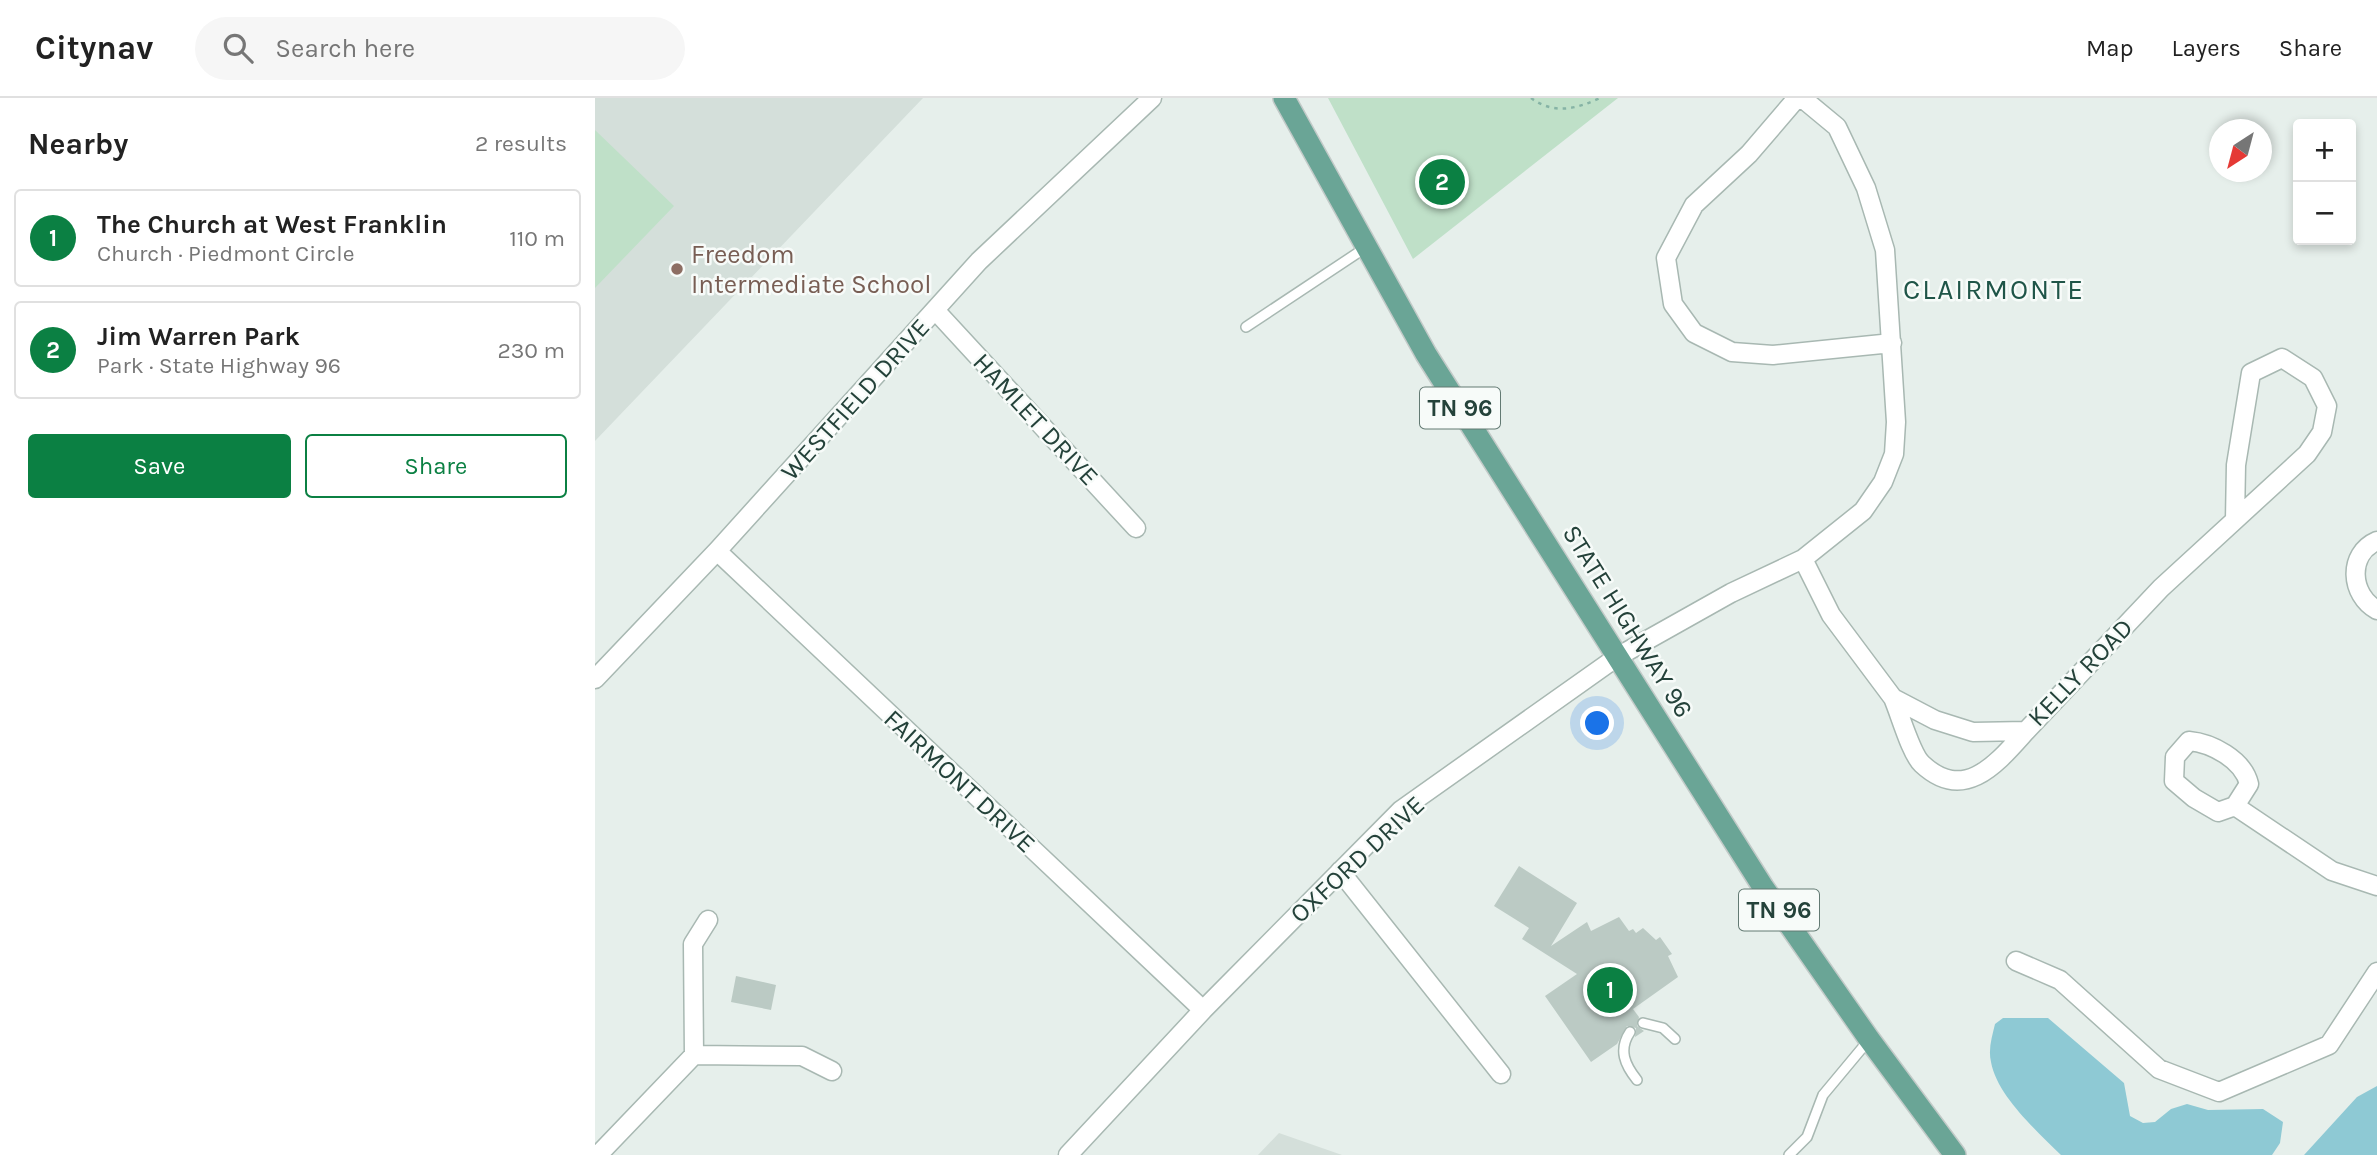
<!DOCTYPE html>
<meta charset="utf-8">
<style>
:root{--surface:#fff;--page:#f6f6f6;--text:#222;--muted:#767676;--line:#e0e0e0;--accent:#0b8043}
body{margin:0;font-family:Karla,sans-serif;background:var(--page);color:var(--text)}
.controls{position:absolute;right:21px;top:21px;display:grid;overflow:hidden;border-radius:7px;box-shadow:0 4px 10px #0003}
.controls button{width:63px;height:63px;display:grid;place-items:center;padding:0;border:0;border-bottom:2px solid var(--line);background:var(--surface);color:var(--text);font:35px sans-serif}
.compass{position:absolute;left:1614px;top:21px;width:63px;height:63px;border-radius:50%;background:var(--surface);box-shadow:0 4px 10px #0003;rotate:216deg}
.you{position:absolute;left:1003px;top:626px;width:24px;height:24px;margin:-18px;border:5px solid #fff;border-radius:50%;background:#1a73e8;box-shadow:0 0 0 10px #1a73e833}
.badge{display:grid;place-items:center;width:46px;height:46px;border-radius:50%;background:var(--accent);color:#fff;font-size:23px;font-weight:700}
.pin{position:absolute;translate:-50% -50%;border:4px solid #fff;box-shadow:0 2px 7px #0006}
.list{margin:0;padding:0;list-style:none}
h2{display:flex;justify-content:space-between;align-items:center;height:91px;margin:0;padding:0 28px;font-size:30px}
h2 small{font-size:23px;font-weight:400;color:var(--muted)}
.list li{display:grid;grid-template-columns:46px 1fr auto;gap:21px;align-items:center;box-sizing:border-box;height:98px;margin:0 14px 14px;padding:0 14px;border:2px solid var(--line);border-radius:7px}
.list b{display:block;font-size:26px;white-space:nowrap}
.list p{margin:0;font-size:23px;white-space:nowrap;color:var(--muted)}
.list em{font-size:23px;font-style:normal;color:var(--muted)}
.actions{display:flex;gap:14px;padding:21px 28px}
.actions a{flex:1;padding:16px 0;border:2px solid var(--accent);border-radius:7px;text-align:center;font-size:24px;color:var(--accent)}
.actions .main{background:var(--accent);color:#fff}
.icon{flex:none;width:38px;height:38px;fill:none;stroke:currentColor;stroke-width:2;stroke-linecap:round;stroke-linejoin:round}
.map{position:relative;flex:none;width:1782px;height:1057px;overflow:hidden}
header{display:flex;align-items:center;gap:42px;box-sizing:border-box;height:98px;padding:0 35px;background:var(--surface);border-bottom:2px solid var(--line)}
header strong{font-size:33px}
nav{display:flex;gap:38px;margin-inline-start:auto;font-size:24px}
.search{width:490px;height:63px;background:var(--page);display:flex;align-items:center;gap:18px;box-sizing:border-box;padding:0 24px;border-radius:38px;color:var(--muted);font-size:26px}
main{display:flex}
aside{flex:1;background:var(--surface)}
.map>svg:first-child{display:block}
.built{fill:#d4dfda}
.green{fill:#bfe0c8}
.water{fill:#8ec9d4}
.building{fill:#bbcac4}
.lines{fill:none;stroke-linecap:round;stroke-linejoin:round}
.service-casing{stroke:#a8b8b2;stroke-width:12}
.minor-casing{stroke:#a8b8b2;stroke-width:21}
.primary-casing{stroke:#c2cac8;stroke-width:24}
.path{stroke:#86b3a5;stroke-width:2.5;stroke-dasharray:3.5 5;stroke-linecap:butt}
.service{stroke:#fff;stroke-width:9}
.minor{stroke:#fff;stroke-width:18}
.primary{stroke:#6aa596;stroke-width:21}
.education-dot{fill:#8d6e63;stroke:#f7fbf9;stroke-width:2.5}
.labels{text-anchor:middle;stroke-width:5;stroke-linejoin:round;paint-order:stroke}
.shield{fill:#f7fbf9;stroke:#637a73;stroke-width:2}
.shield-label{font-size:24px;font-weight:bold;fill:#24423a}
.education-label{font-size:26px;fill:#785e54;stroke:#f7fbf9;text-anchor:start}
.street-label{font-size:26px;fill:#24423a;stroke:#f7fbf9}
.neighbourhood-label{font-size:28px;letter-spacing:2px;fill:#1f5548;stroke:#f7fbf9}
</style>
<header>
<strong>Citynav</strong>
<div class="search"><svg class="icon" aria-label="search" viewBox="0 0 24 24"><circle cx="10" cy="10" r="6"/><path d="M15 15l6 6"/></svg>Search here</div>
<nav><a>Map</a><a>Layers</a><a>Share</a></nav>
</header>
<main>
<aside>
<h2>Nearby<small>2 results</small></h2>
<ul class="list">
<li><span class="badge">1</span><div><b>The Church at West Franklin</b><p>Church · Piedmont Circle</p></div><em>110 m</em></li>
<li><span class="badge">2</span><div><b>Jim Warren Park</b><p>Park · State Highway 96</p></div><em>230 m</em></li>
</ul>
<div class="actions"><a class="main">Save</a><a>Share</a></div>
</aside>
<div class="map">
<svg width="1782" height="1057" viewBox="0 0 1782 1057">
<rect width="100%" height="100%" fill="#e6efeb"/>
<path class="built" d="M0 0H328L0 343Z
M684 1035 747 1057H663Z"/>
<path class="green" d="M733 0H1023L818 161Z
M0 32 79 108 0 190Z"/>
<path class="water" d="M1408 920H1453L1529 985 1535 1018 1548 1025 1560 1024 1576 1011 1592 1006 1613 1012 1668 1011 1688 1024 1685 1045 1677 1057H1466C1443 1034 1402 998 1396 964 1393 951 1397 939 1400 926Z
M1782 988V1057H1709L1762 999Z"/>
<path class="building" d="M924 768 982 805 956 848 992 824 996 833 1024 819 1034 833 1038 831 1041 835 1048 830 1061 842 1065 839 1077 856 1073 858 1083 879 1038 911 1044 919 1042 928 1049 933 1040 939 1041 930 1032 928 1022 946 996 964 950 898 982 876 927 841 934 830 899 808Z
M141 878 181 887 176 912 136 904Z"/>
<g class="lines">
<defs>
<path id="service" d="M651 229 770 150
M1048 925 1068 930 1080 941
M1035 934C1023 952 1030 967 1042 982
M1194 1057 1212 1039 1228 997 1273 943"/>
<path id="minor" d="M1202 0 1154 56 1099 107 1071 160 1078 206 1099 235 1137 254 1178 257 1297 245
M340 212 541 430
M1782 443C1752 456 1755 497 1782 512
M122 453 608 912
M1208 461 1236 517 1298 600 1340 622 1378 634 1431 633 1566 490 1712 356 1727 334 1732 308 1718 280 1687 260 1656 275 1641 367 1640 422
M0 581 122 453 384 163 557 0
M1298 600C1305 616 1316 656 1327 666 1370 706 1403 664 1431 633
M1594 643C1616 645 1648 661 1654 686L1640 708 1623 714 1599 700 1579 683 1580 659Z
M1640 708 1737 773 1782 788
M745 773 906 976
M1421 863 1465 882 1564 971 1624 994 1734 947 1782 874
M99 957 207 958 237 973
M3 1057 99 957 98 846 113 822
M473 1057 608 912 806 712 1022 559 1136 495 1208 461 1268 413 1288 384 1299 356 1301 324 1290 152 1271 90 1242 29 1207 0"/>
<path id="primary" d="M689 0 831 256 1168 789 1274 941 1360 1057"/>
</defs>
<use href="#service" class="service-casing"/>
<use href="#minor" class="minor-casing"/>
<use href="#primary" class="primary-casing"/>
<path class="path" d="M936 0C959 17 981 11 1005 0"/>
<use href="#service" class="service"/>
<use href="#minor" class="minor"/>
<use href="#primary" class="primary"/>
</g>
<circle class="education-dot" cx="82" cy="171" r="7"/>
<g class="labels">
<g class="shield">
<rect x="825" y="289.5" width="80" height="41" rx="5"/>
<rect x="1144" y="791.5" width="80" height="41" rx="5"/>
</g>
<g class="shield-label">
<text x="865" y="318">TN 96</text>
<text x="1184" y="820">TN 96</text>
</g>
<g class="education-label">
<text x="96" y="165">Freedom<tspan x="96" dy="30">Intermediate School</tspan></text>
</g>
<g class="street-label">
<text transform="translate(260 301) rotate(-48)" y="9">WESTFIELD DRIVE</text>
<text transform="translate(441 321) rotate(47)" y="9">HAMLET DRIVE</text>
<text transform="translate(1033 523) rotate(58)" y="9">STATE HIGHWAY 96</text>
<text transform="translate(1485 574) rotate(-46)" y="9">KELLY ROAD</text>
<text transform="translate(365 683) rotate(43)" y="9">FAIRMONT DRIVE</text>
<text transform="translate(762 761) rotate(-43)" y="9">OXFORD DRIVE</text>
</g>
<g class="neighbourhood-label">
<text x="1399" y="201">CLAIRMONTE</text>
</g>
</g>
</svg>
<div class="controls">
<button>+</button>
<button>−</button>
</div>
<svg class="compass" viewBox="-18 -18 36 36"><path d="M0-13l5 13h-10z" fill="#e53935"/><path d="M0 13l5-13h-10z" fill="#767676"/></svg>
<div class="you"></div>
<div class="pin badge" style="left:1015px;top:892px">1</div>
<div class="pin badge" style="left:847px;top:84px">2</div>
</div>
</main>
